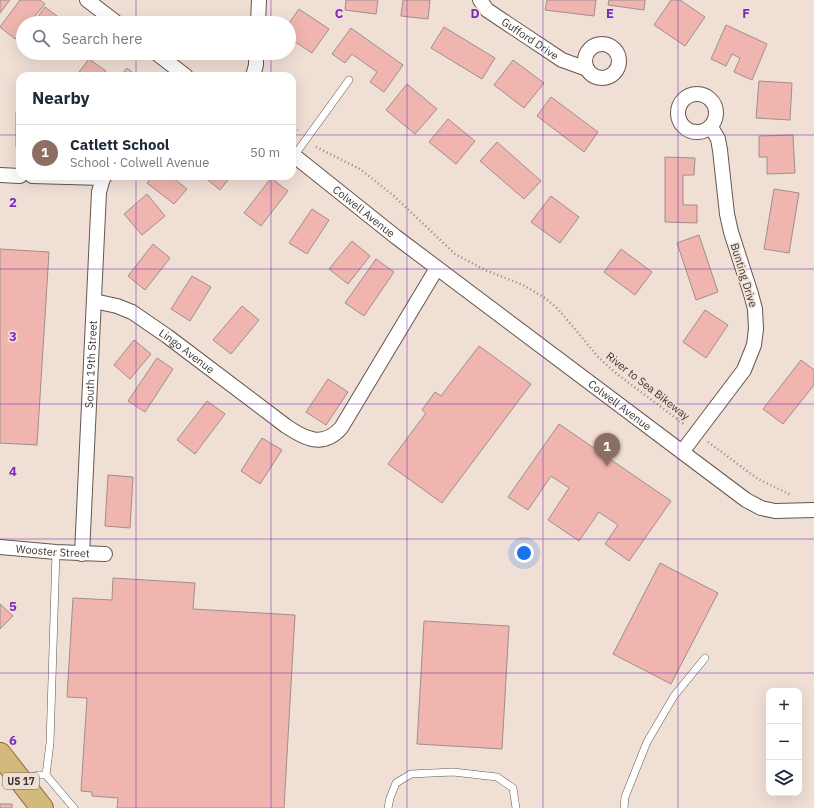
<!DOCTYPE html>
<meta charset="utf-8">
<style>
:root{--surface:#fff;--page:#f2f2f3;--text:#1f2937;--muted:#747a83;--line:#e0e1e3;--accent:#2563eb}
body{margin:0;font-family:"IBM Plex Sans",sans-serif;background:var(--page);color:var(--text)}
.controls{position:absolute;right:12px;bottom:12px;display:grid;overflow:hidden;border-radius:8px;box-shadow:0 4px 16px #0002}
.controls button{width:36px;height:36px;display:grid;place-items:center;padding:0;border:0;border-bottom:1px solid var(--line);background:var(--surface);color:var(--text);font:20px sans-serif}
.you{position:absolute;left:524px;top:553px;width:14px;height:14px;margin:-10px;border:3px solid #fff;border-radius:50%;background:#1a73e8;box-shadow:0 0 0 6px #1a73e833}
.badge{display:grid;place-items:center;width:26px;height:26px;border-radius:50%;background:var(--accent);color:#fff;font-size:13px;font-weight:700}
.pin{position:absolute;translate:-50% -33px;filter:drop-shadow(0 1px 2px #0008)}
.pin::after{content:'';position:absolute;top:21px;width:14px;height:12px;background:inherit;clip-path:polygon(0 0,100% 0,50% 100%)}
.list{margin:0;padding:0;list-style:none}
h2{display:flex;justify-content:space-between;align-items:center;height:52px;margin:0;padding:0 16px;font-size:17px}
h2 small{font-size:13px;font-weight:400;color:var(--muted)}
.list li{display:grid;grid-template-columns:26px 1fr auto;gap:12px;align-items:center;box-sizing:border-box;height:56px;padding:0 16px;border-top:1px solid var(--line)}
.list b{display:block;font-size:15px;white-space:nowrap}
.list p{margin:0;font-size:13px;white-space:nowrap;color:var(--muted)}
.list em{font-size:13px;font-style:normal;color:var(--muted)}
.icon{flex:none;width:22px;height:22px;fill:none;stroke:currentColor;stroke-width:2;stroke-linecap:round;stroke-linejoin:round}
.map{position:relative;flex:none;width:814px;height:808px;overflow:hidden}
.search{position:absolute;background:var(--surface);box-shadow:0 4px 16px #0002;left:16px;top:16px;width:280px;height:44px;display:flex;align-items:center;gap:10px;box-sizing:border-box;padding:0 14px;border-radius:22px;color:var(--muted);font-size:15px}
.panel{position:absolute;background:var(--surface);box-shadow:0 4px 16px #0002;left:16px;top:72px;width:280px;height:108px;border-radius:12px}
.map>svg:first-child{display:block}
.building{fill:#efb5ae;stroke:#a08e8b}
.lines{fill:none;stroke-linecap:round;stroke-linejoin:round}
.lane-casing{stroke:#65574e;stroke-width:8}
.street-casing{stroke:#65574e;stroke-width:16}
.primary-casing{stroke:#8b6e29;stroke-width:24}
.path{stroke:#90857e;stroke-width:2.5;stroke-dasharray:1 3;stroke-linecap:butt}
.lane{stroke:#fff;stroke-width:7}
.street{stroke:#fff;stroke-width:14}
.primary{stroke:#d3b97b;stroke-width:22}
.grid{fill:none;stroke:#7b2cbf;stroke-width:1;stroke-opacity:0.55}
.labels{text-anchor:middle;stroke-width:3.5;stroke-linejoin:round;paint-order:stroke}
.shield{fill:#f0dfd5;stroke:#736964;stroke-width:1}
.shield-label{font-size:10px;font-weight:bold;fill:#3d3733}
.street-label{font-size:11px;fill:#3d3733;stroke:#f0dfd5}
.grid-label{font-size:13px;text-anchor:middle;font-weight:bold;fill:#7b2cbf;stroke:#f0dfd5;stroke-width:3.5;stroke-linejoin:round;paint-order:stroke}
</style>
<div class="map">
<svg width="814" height="808" viewBox="0 0 814 808">
<rect width="100%" height="100%" fill="#f0dfd5"/>
<path class="building" d="M0 0H10L0 13Z
M20 0H40L45 4 29 23H23V30L15 39 0 27Z
M346 0H378L376 14 345 10Z
M403 0H430L428 19 401 16Z
M547 0H596L594 16 545 10Z
M609 0H645L644 10 608 5Z
M671 0H680L705 17 685 46 654 25Z
M45 7 65 22 64 23H33Z
M299 9 329 29 312 53 289 38V23Z
M726 25 767 44 752 80 734 72 740 58 732 54 726 66 711 59Z
M444 27 495 58 482 79 431 48Z
M351 28 403 65 384 92 370 82 377 72 352 54 345 63 332 54Z
M89 59 106 71 102 76H76Z
M513 60 544 83 524 108 494 85Z
M127 68 137 76H120Z
M759 81 792 83 790 120 756 118Z
M407 84 437 109 415 134 386 110Z
M551 97 598 132 584 152 537 116Z
M16 112H20V147H16Z
M448 119 475 141 456 164 429 142Z
M793 135 795 173 767 174V157H759V136Z
M497 142 541 181 524 199 480 161Z
M665 157 695 158 694 175H683V205H697V223L665 222Z
M153 176H171L187 189 174 204 147 183Z
M203 176H231L220 190Z
M271 178 288 191 261 226 244 213Z
M774 189 799 193 789 253 764 249Z
M147 194 165 216 142 235 124 214Z
M551 196 579 217 560 243 531 222Z
M312 209 329 220 307 254 289 243Z
M699 235 718 292 696 300 677 243Z
M352 241 370 256 348 284 329 269Z
M153 244 170 258 145 290 128 276Z
M0 249 49 252 37 445 0 443Z
M621 249 652 272 635 295 604 272Z
M376 259 394 272 364 316 345 303Z
M192 276 211 287 190 321 171 309Z
M242 306 259 320 231 354 213 340Z
M705 310 728 325 706 358 683 342Z
M134 340 151 354 130 379 114 365Z
M479 346 531 384 442 503 388 464 426 413 422 410 435 392 441 396Z
M157 358 173 369 145 412 128 401Z
M801 360 814 370V385L783 424 763 409Z
M328 379 348 392 326 425 306 412Z
M207 401 225 414 195 454 177 440Z
M559 424 671 501 629 561 605 544 618 525 599 512 579 541 548 520 569 488 551 476 528 510 508 497Z
M262 438 282 450 260 484 241 471Z
M108 475 133 477 130 528 105 526Z
M660 563 718 593 671 684 613 654Z
M113 578 195 583 193 609 295 615 284 808H117L118 798 92 796V792L81 791 87 698 67 697 73 598 112 600Z
M0 604 13 616 0 629Z
M424 621 509 626 502 749 417 744Z
M0 804H12V808H0Z"/>
<g class="lines">
<defs>
<path id="lane" d="M294 156 349 80
M46 775 50 743 56 552
M46 775 74 808
M23 779 39 775H46
M388 808 390 798 396 783 411 774 453 772 497 777 513 788 516 808
M624 808 625 797 647 742 674 696 705 658"/>
<g id="street">
<path d="M87 0 117 23"/>
<path id="s1" d="M480 0 487 10 562 60 587 69"/>
<path d="M258 23 259 0"/>
<circle cx="602" cy="61" r="17"/>
<path d="M156 53 186 76"/>
<path d="M253 76 256 65V53"/>
<circle cx="697" cy="113" r="19"/>
<path id="s2" d="M292 154 396 237 746 500 761 508 775 511 814 510"/>
<path d="M0 175 20 176"/>
<path d="M32 176 103 178"/>
<path id="s3" d="M94 301 117 306 132 312 167 336 286 426C305 439 323 448 341 428L437 268"/>
<path d="M682 452 744 370 754 345 756 329 755 309 751 294 731 232 727 214 720 150 718 139 711 127"/>
<path id="s4" d="M0 547 56 552 105 554"/>
<path id="s5" d="M82 554 99 192 103 178 105 176"/>
</g>
<path id="primary" d="M0 754 42 808"/>
</defs>
<use href="#lane" class="lane-casing"/>
<use href="#street" class="street-casing"/>
<use href="#primary" class="primary-casing"/>
<path class="path" d="M292 124 298 130
M316 147 360 169 394 196 455 254 485 270 523 285 545 298 558 309 599 358 617 374 685 425
M708 442 758 479 791 495"/>
<use href="#lane" class="lane"/>
<use href="#street" class="street"/>
<use href="#primary" class="primary"/>
</g>
<path class="grid" d="M136 0V23M271 0V23M407 0V808M543 0V808M678 0V808M136 53V76M271 53V76M0 135H20M292 135H814M136 176V808M271 176V808M0 269H814M0 404H814M0 539H814M0 673H814"/>
<g class="labels">
<rect class="shield" x="3" y="773" width="36" height="16" rx="3"/>
<g class="shield-label">
<text x="21" y="785">US 17</text>
</g>
<g class="street-label">
<text dy="4" stroke="none"><textPath href="#s1" startOffset="64">Gufford Drive</textPath></text>
<text dy="4" stroke="none"><textPath href="#s2" startOffset="92">Colwell Avenue</textPath></text>
<text transform="translate(744 275) rotate(73)" y="4">Bunting Drive</text>
<text dy="4" stroke="none"><textPath href="#s3" startOffset="107">Lingo Avenue</textPath></text>
<text dy="4" stroke="none"><textPath href="#s5" startOffset="190">South 19th Street</textPath></text>
<text transform="translate(648 386) rotate(38)" y="4">River to Sea Bikeway</text>
<text dy="4" stroke="none"><textPath href="#s2" startOffset="413">Colwell Avenue</textPath></text>
<text dy="4" stroke="none"><textPath href="#s4" startOffset="53">Wooster Street</textPath></text>
</g>
</g>
<g class="grid-label">
<text x="339" y="18">C</text>
<text x="475" y="18">D</text>
<text x="610" y="18">E</text>
<text x="746" y="18">F</text>
<text x="13" y="207">2</text>
<text x="13" y="341">3</text>
<text x="13" y="476">4</text>
<text x="13" y="611">5</text>
<text x="13" y="745">6</text>
</g>
</svg>
<div class="controls">
<button>+</button>
<button>−</button>
<button><svg class="icon" aria-label="layers" viewBox="0 0 24 24"><path d="M12 4l9 5-9 5-9-5zM3 14l9 5 9-5"/></svg></button>
</div>
<div class="you"></div>
<div class="pin badge" style="left:607px;top:466px;background:#8d6e63">1</div>
<div class="search"><svg class="icon" aria-label="search" viewBox="0 0 24 24"><circle cx="10" cy="10" r="6"/><path d="M15 15l6 6"/></svg>Search here</div>
<section class="panel">
<h2>Nearby<small></small></h2>
<ul class="list">
<li><span class="badge" style="background:#8d6e63">1</span><div><b>Catlett School</b><p>School · Colwell Avenue</p></div><em>50 m</em></li>
</ul>
</section>
</div>
